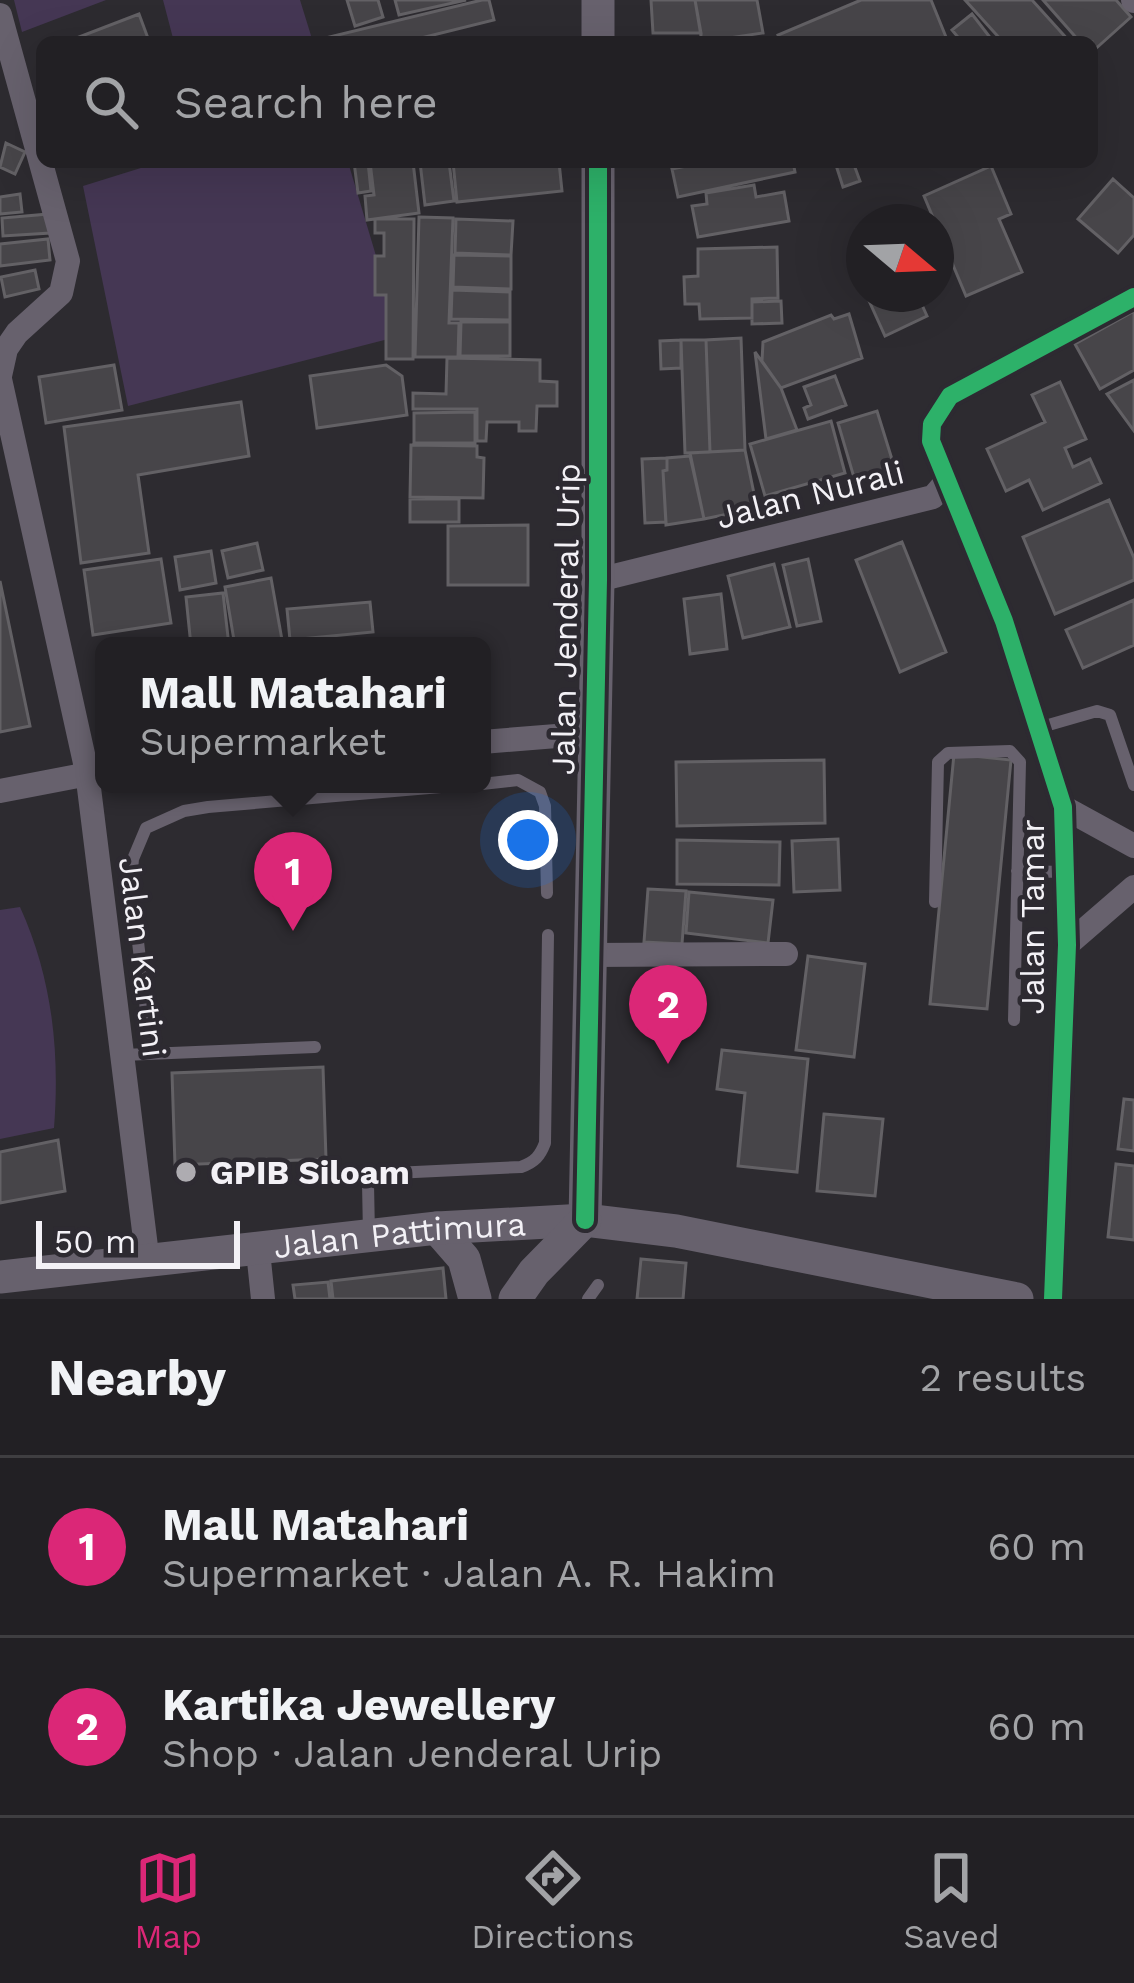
<!DOCTYPE html>
<meta charset="utf-8">
<style>
:root{--surface:#222024;--page:#2e2d31;--text:#f1f3f6;--muted:#a2a3a6;--line:#3f3e41;--accent:#db2777}
body{margin:0;font-family:"Work Sans",sans-serif;background:var(--page);color:var(--text)}
.compass{position:absolute;left:846px;top:204px;width:108px;height:108px;border-radius:50%;background:var(--surface);box-shadow:0 12px 48px #0002;rotate:109deg}
.scale{position:absolute;left:36px;bottom:30px;width:204px;box-sizing:border-box;padding-left:12px;border:6px solid #f3f1f6;border-top:0;font-size:33px;line-height:42px;white-space:nowrap;color:#f3f1f6;-webkit-text-stroke:9px #2d2a31;paint-order:stroke}
.you{position:absolute;left:528px;top:840px;width:42px;height:42px;margin:-30px;border:9px solid #fff;border-radius:50%;background:#1a73e8;box-shadow:0 0 0 18px #1a73e833}
.badge{display:grid;place-items:center;width:78px;height:78px;border-radius:50%;background:var(--accent);color:#fff;font-size:39px;font-weight:700}
.pin{position:absolute;translate:-50% -99px;filter:drop-shadow(0 3px 6px #0008)}
.pin::after{content:'';position:absolute;top:63px;width:42px;height:36px;background:inherit;clip-path:polygon(0 0,100% 0,50% 100%)}
.popup{position:absolute;left:95px;top:637px;width:396px;height:156px;box-sizing:border-box;display:grid;place-content:center;border-radius:18px;background:var(--surface);filter:drop-shadow(0 3px 9px #0005);font-size:39px;white-space:nowrap;color:var(--muted)}
.popup b{font-size:45px;color:var(--text)}
.popup::after{content:'';position:absolute;left:50%;top:100%;margin-left:-24px;border:24px solid transparent;border-top-color:var(--surface)}
.list{margin:0;padding:0;list-style:none}
h2{display:flex;justify-content:space-between;align-items:center;height:156px;margin:0;padding:0 48px;font-size:51px}
h2 small{font-size:39px;font-weight:400;color:var(--muted)}
.list li{display:grid;grid-template-columns:78px 1fr auto;gap:36px;align-items:center;box-sizing:border-box;height:180px;padding:0 48px;border-top:3px solid var(--line)}
.list b{display:block;font-size:45px;white-space:nowrap}
.list p{margin:0;font-size:39px;white-space:nowrap;color:var(--muted)}
.list em{font-size:39px;font-style:normal;color:var(--muted)}
.icon{flex:none;width:66px;height:66px;fill:none;stroke:currentColor;stroke-width:2;stroke-linecap:round;stroke-linejoin:round}
.map{position:relative;flex:none;width:1134px;height:1299px;overflow:hidden}
.search{position:absolute;background:var(--surface);box-shadow:0 12px 48px #0002;left:36px;right:36px;top:36px;height:132px;display:flex;align-items:center;gap:30px;box-sizing:border-box;padding:0 42px;border-radius:18px;color:var(--muted);font-size:45px}
.sheet{height:516px;background:var(--surface)}
nav{display:flex;justify-content:space-around;align-items:center;box-sizing:border-box;height:168px;border-top:3px solid var(--line);background:var(--surface);font-size:33px;color:var(--muted)}
nav a{display:grid;justify-items:center;gap:6px}
nav .on{color:var(--accent)}
.map>svg:first-child{display:block}
.green{fill:#453754}
.building{fill:#474549;stroke:#636165;stroke-width:3}
.lines{fill:none;stroke-linecap:round;stroke-linejoin:round}
.service{stroke:#67616d;stroke-width:12}
.minor{stroke:#67616d;stroke-width:24}
.tertiary{stroke:#67616d;stroke-width:33}
.cycleway-casing{stroke:#2d2a31;stroke-width:26}
.cycleway{stroke:#2db169;stroke-width:18}
.poi-dot{fill:#aeacb1;stroke:#2d2a31;stroke-width:4.5}
.labels{text-anchor:middle;stroke-width:9;stroke-linejoin:round;paint-order:stroke}
.street-label{font-size:33px;fill:#f3f1f6;stroke:#2d2a31}
.poi-label{font-size:33px;font-weight:bold;fill:#f3f1f6;stroke:#2d2a31;text-anchor:start}
</style>
<div class="map">
<svg width="1134" height="1299" viewBox="0 0 1134 1299">
<rect width="100%" height="100%" fill="#2d2b30"/>
<path class="green" d="M14 0H106L22 32Z
M163 0H300L313 42H174Z
M160 162H348L400 336 128 406 83 186Z
M20 907C52 977 60 1051 54 1128L0 1139V910Z"/>
<path class="building" d="M347 0H378L383 17 355 26Z
M395 0H466L399 15Z
M482 0H489L494 20 405 42H326L325 38Z
M651 0H695L701 33H653Z
M695 0H757L763 33 702 42Z
M861 0H931L948 42H781L778 35Z
M965 0H1032L1070 42H1003Z
M1043 0H1116L1131 17 1092 52V42H1080Z
M139 14 149 41 72 42 71 40Z
M972 14 992 40 991 42H962L952 30Z
M6 143 25 152 15 174 0 167Z
M354 162H368L371 191 358 193Z
M370 162H413L419 213 367 220 365 196 374 195Z
M420 162H449L454 201 425 205Z
M453 162H559L562 191 457 202Z
M705 162H793L795 172 678 197 672 169Z
M835 162H853L860 181 843 187Z
M991 166 1011 214 999 219 1022 272 966 296 924 196Z
M1113 179 1134 198V235L1118 253 1078 219Z
M754 185 756 197 784 192 789 221 698 237 692 206 707 204 706 193Z
M20 194 22 212 0 214V197Z
M49 214 50 233 3 236 2 218Z
M419 217 453 218 449 323H459L458 357H415Z
M375 219H414L413 359H386V295H375V256H384V233H375Z
M456 219 513 221 511 255 455 253Z
M48 239 50 260 0 266V244Z
M777 247 778 298 752 299V318L700 319 699 304H685L684 277 698 276V249Z
M454 255 511 256V289L453 287Z
M35 270 39 289 5 297 1 277Z
M452 290 510 292V320L451 319Z
M866 294H917L927 316 885 336Z
M781 301 782 323 752 324V302Z
M1134 311V370L1100 389 1075 344Z
M849 314 862 358 781 388 762 361 763 342 831 315 834 319Z
M461 322H510V356H460Z
M741 338 745 450 710 452 706 340Z
M681 340V368L661 369 660 341Z
M681 340H706L710 452 685 453Z
M755 352 781 388 797 430 766 439Z
M447 358 540 360V381L557 382V406H537L536 431H519V422H487L486 441H477V409H413V393L446 394Z
M114 365 122 410 46 423 39 377Z
M386 365 402 376 407 415 317 428 310 376Z
M835 376 846 405 808 419 804 408 811 405 804 387Z
M1134 380V431L1107 394Z
M1060 382 1086 439 1065 448 1073 467 1090 459 1101 483 1043 510 1029 480 1006 491 987 449 1045 422 1032 395Z
M241 402 249 456 138 475 149 553 81 563 64 427Z
M877 411 895 469 855 481 838 423Z
M475 412V443H414V413Z
M831 421 845 473 765 496 750 444Z
M411 445 477 446V457L484 458 483 498 410 497Z
M745 450 757 508 704 519 690 453Z
M690 456 704 519 666 525 663 471 667 470V458Z
M667 458V470L663 471 666 522 645 523 642 459Z
M410 499H459V522H410Z
M1109 500 1134 558V580L1055 614 1023 537Z
M528 525V585H448V526Z
M902 542 946 652 900 672 856 560Z
M257 543 263 570 228 578 222 551Z
M211 551 216 583 180 590 175 557Z
M161 559 171 623 93 635 84 570Z
M808 559 821 621 797 626 783 565Z
M774 564 790 627 743 638 728 576Z
M271 578 282 640 235 646 225 587Z
M0 581 30 726 0 732Z
M223 593 229 646H191L186 597Z
M721 594 727 649 690 654 684 599Z
M1134 600V645L1083 668 1066 630Z
M370 602 373 632 290 640 287 609Z
M954 754 1011 760 987 1009 930 1004Z
M824 760 825 823 677 826 676 762Z
M838 839 840 890 794 892 792 841Z
M677 840 780 842 779 885 677 884Z
M648 889 686 891 682 944 644 942Z
M689 892 773 900 768 943 686 933Z
M808 956 865 964 854 1057 796 1050Z
M722 1050 808 1059 797 1172 738 1166 745 1093 717 1089Z
M323 1067 326 1159 175 1165 172 1073Z
M1124 1099 1134 1100V1151L1118 1149Z
M824 1114 883 1119 875 1196 817 1191Z
M58 1140 65 1191 0 1203V1152Z
M1116 1164 1134 1166V1240L1108 1237Z
M641 1259 686 1263 683 1299H637Z
M443 1268 446 1299H333L331 1281Z
M328 1282 330 1299H295L293 1285Z"/>
<g class="lines">
<path class="service" d="M1038 728 1097 711 1110 715 1134 785
M482 784 518 780 540 792 545 806 547 893
M1017 871 1064 872
M935 902 938 762 948 753 1010 751 1020 762 1014 1020
M151 1053 131 882 133 859 146 828 184 811 208 807 476 784
M123 1055 315 1047
M369 1235 368 1183 373 1174 521 1167C535 1162 540 1156 545 1143L548 935
M588 1299 598 1285"/>
<path class="minor" d="M1133 0 1134 1
M0 15 68 261 61 293 17 333 6 349 0 376
M0 379 87 772 148 1263
M598 580 933 497 946 482
M482 742 594 733
M0 791 104 771
M1063 807 1134 846
M1067 945 1134 887
M590 955 786 954
M258 1251 263 1299
M1053 1299 1067 945 1063 807 1004 621 931 441 932 424 950 396 1134 297"/>
<g class="tertiary">
<path d="M598 0V42"/>
<path d="M585 1220 598 580V162"/>
<path d="M437 1228 464 1259 475 1299"/>
<path id="s1" d="M0 1277 437 1228 585 1220 676 1231 1017 1299"/>
<path d="M515 1299 534 1272 585 1220"/>
</g>
<defs>
<path id="cycleway" d="M585 1220 598 580V162
M1053 1299 1067 945 1063 807 1004 621 931 441 932 424 950 396 1134 297"/>
</defs>
<use href="#cycleway" class="cycleway-casing"/>
<use href="#cycleway" class="cycleway"/>
</g>
<circle class="poi-dot" cx="186" cy="1172" r="12"/>
<g class="labels">
<g class="street-label">
<text transform="translate(810 494) rotate(-14)" y="12">Jalan Nurali</text>
<text transform="translate(565 619) rotate(-89)" y="12">Jalan Jenderal Urip</text>
<text transform="translate(1032 917) rotate(-90)" y="12">Jalan Tamar</text>
<text transform="translate(143 957) rotate(83)" y="12">Jalan Kartini</text>
<text dy="12" stroke="none"><textPath href="#s1" startOffset="402">Jalan Pattimura</textPath></text>
</g>
<g class="poi-label">
<text x="210" y="1184">GPIB Siloam</text>
</g>
</g>
</svg>
<svg class="compass" viewBox="-18 -18 36 36"><path d="M0-13l5 13h-10z" fill="#e53935"/><path d="M0 13l5-13h-10z" fill="#a2a3a6"/></svg>
<div class="scale">50 m</div>
<div class="you"></div>
<div class="pin badge" style="left:293px;top:931px">1</div>
<div class="popup"><b>Mall Matahari</b>Supermarket</div>
<div class="pin badge" style="left:668px;top:1064px">2</div>
<div class="search"><svg class="icon" aria-label="search" viewBox="0 0 24 24"><circle cx="10" cy="10" r="6"/><path d="M15 15l6 6"/></svg>Search here</div>
</div>
<section class="sheet">
<h2>Nearby<small>2 results</small></h2>
<ul class="list">
<li><span class="badge">1</span><div><b>Mall Matahari</b><p>Supermarket · Jalan A. R. Hakim</p></div><em>60 m</em></li>
<li><span class="badge">2</span><div><b>Kartika Jewellery</b><p>Shop · Jalan Jenderal Urip</p></div><em>60 m</em></li>
</ul>
</section>
<nav>
<a class="on"><svg class="icon" aria-label="map" viewBox="0 0 24 24"><path d="M3 6l6-2 6 2 6-2v14l-6 2-6-2-6 2zM9 4v14M15 6v14"/></svg>Map</a>
<a><svg class="icon" aria-label="directions" viewBox="0 0 24 24"><path d="M12 3l9 9-9 9-9-9zM9 14v-3h6M13 9l2 2-2 2"/></svg>Directions</a>
<a><svg class="icon" aria-label="saved" viewBox="0 0 24 24"><path d="M7 4h10v16l-5-4-5 4z"/></svg>Saved</a>
</nav>
